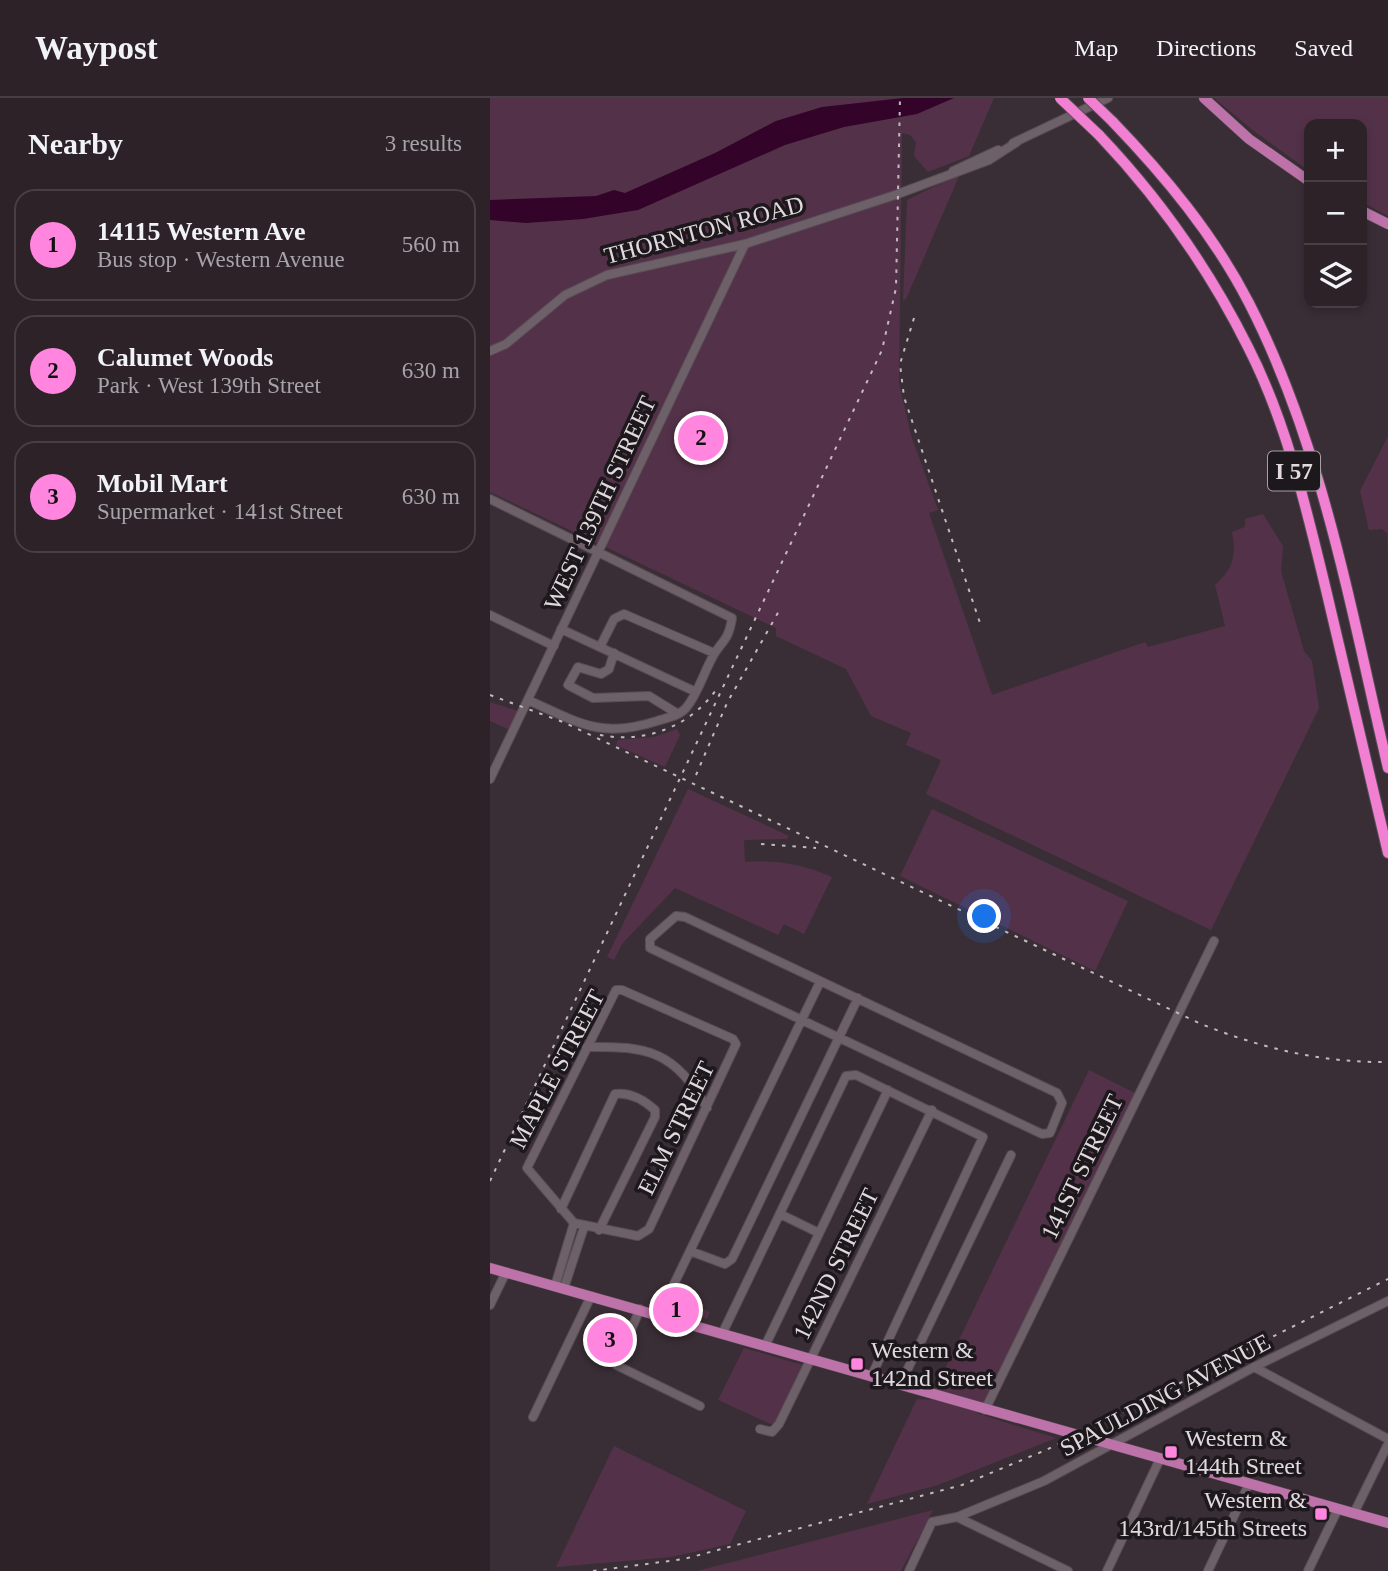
<!DOCTYPE html>
<meta charset="utf-8">
<style>
:root{--surface:#2c2228;--page:#382f34;--text:#f1f3f6;--muted:#a6a4a8;--line:#483f45;--accent:#ff85de}
body{margin:0;font-family:Georgia,serif;background:var(--page);color:var(--text)}
.controls{position:absolute;right:21px;top:21px;display:grid;overflow:hidden;border-radius:14px;box-shadow:0 4px 10px #0003}
.controls button{width:63px;height:63px;display:grid;place-items:center;padding:0;border:0;border-bottom:2px solid var(--line);background:var(--surface);color:var(--text);font:35px sans-serif}
.you{position:absolute;left:495px;top:819px;width:24px;height:24px;margin:-18px;border:5px solid #fff;border-radius:50%;background:#1a73e8;box-shadow:0 0 0 10px #1a73e833}
.badge{display:grid;place-items:center;width:46px;height:46px;border-radius:50%;background:var(--accent);color:#111;font-size:23px;font-weight:700}
.pin{position:absolute;translate:-50% -50%;border:4px solid #fff;box-shadow:0 2px 7px #0006}
.list{margin:0;padding:0;list-style:none}
h2{display:flex;justify-content:space-between;align-items:center;height:91px;margin:0;padding:0 28px;font-size:30px}
h2 small{font-size:23px;font-weight:400;color:var(--muted)}
.list li{display:grid;grid-template-columns:46px 1fr auto;gap:21px;align-items:center;box-sizing:border-box;height:112px;margin:0 14px 14px;padding:0 14px;border:2px solid var(--line);border-radius:21px}
.list b{display:block;font-size:26px;white-space:nowrap}
.list p{margin:0;font-size:23px;white-space:nowrap;color:var(--muted)}
.list em{font-size:23px;font-style:normal;color:var(--muted)}
.icon{flex:none;width:38px;height:38px;fill:none;stroke:currentColor;stroke-width:2;stroke-linecap:round;stroke-linejoin:round}
.map{position:relative;flex:none;width:898px;height:1473px;overflow:hidden}
header{display:flex;align-items:center;gap:42px;box-sizing:border-box;height:98px;padding:0 35px;background:var(--surface);border-bottom:2px solid var(--line)}
header strong{font-size:33px}
nav{display:flex;gap:38px;margin-inline-start:auto;font-size:24px}
main{display:flex}
aside{flex:1;background:var(--surface)}
.map>svg:first-child{display:block}
.green{fill:#533249}
.water{fill:#330329}
.lines{fill:none;stroke-linecap:round;stroke-linejoin:round}
.minor-casing{stroke:#574d53;stroke-width:10}
.major-casing{stroke:#574d53;stroke-width:11}
.highway-casing{stroke:#574d53;stroke-width:12}
.minor{stroke:#6e6069;stroke-width:8}
.major{stroke:#bd73a9;stroke-width:10}
.highway{stroke:#f180d3;stroke-width:10}
.rail{stroke:#c3babf;stroke-width:2;stroke-dasharray:3.5 7;stroke-linecap:butt}
.highway-bridge-casing{stroke:#574d53;stroke-width:12;stroke-linecap:butt}
.highway-bridge{stroke:#f180d3;stroke-width:10}
.poi-dot{fill:#ff85de;stroke:#1d181c;stroke-width:2.5}
.labels{text-anchor:middle;stroke-width:7;stroke-linejoin:round;paint-order:stroke}
.shield{fill:#1d181c;stroke:#a69fa4;stroke-width:2}
.shield-label{font-size:23px;font-weight:bold;fill:#e1d9de}
.street-label{font-size:24px;fill:#e1d9de;stroke:#1d181c}
.poi-label{font-size:24px;fill:#e1d9de;stroke:#1d181c;text-anchor:start}
</style>
<header>
<strong>Waypost</strong>
<nav><a>Map</a><a>Directions</a><a>Saved</a></nav>
</header>
<main>
<aside>
<h2>Nearby<small>3 results</small></h2>
<ul class="list">
<li><span class="badge">1</span><div><b>14115 Western Ave</b><p>Bus stop · Western Avenue</p></div><em>560 m</em></li>
<li><span class="badge">2</span><div><b>Calumet Woods</b><p>Park · West 139th Street</p></div><em>630 m</em></li>
<li><span class="badge">3</span><div><b>Mobil Mart</b><p>Supermarket · 141st Street</p></div><em>630 m</em></li>
</ul>
</aside>
<div class="map">
<svg width="898" height="1473" viewBox="0 0 898 1473">
<rect width="100%" height="100%" fill="#3a2e36"/>
<path class="green" d="M0 0H413V17L459 0H504L479 58 438 74 424 58 426 44 420 37 412 35 409 285 421 337 448 412 439 415 502 597 655 544 658 549 735 528 725 487C742 472 747 458 742 434L755 429V421L773 416 793 448 791 473 814 553 822 563 829 610 721 832 436 696 451 662 416 647 421 635 381 618 356 571 286 538V530L0 394Z
M724 0H898V118L872 104V26H819V73L764 33Z
M470 76 416 201 413 203 417 102Z
M898 338V453L897 435 892 431 879 432 870 393Z
M0 604 28 613 20 632 0 623Z
M187 631 190 637 175 669 126 647 128 642 164 639Z
M198 691 299 738 297 741 254 742 255 764C288 762 312 766 342 779L314 836 294 826 288 837 185 790 132 846 124 862 117 859Z
M442 711 638 803 605 873 410 778Z
M599 972 649 997 495 1312 486 1315 566 1340 448 1387 377 1406 427 1301 440 1302Z
M195 1203 220 1214 217 1221 190 1214Z
M254 1250 313 1267 283 1327 228 1302Z
M124 1348 256 1413 240 1446 181 1459 66 1469Z
M443 1412 411 1473H207Z"/>
<path class="water" d="M413 0H464L427 16 354 29 295 47 148 112 93 121 36 125 0 122V102L106 98 124 92 135 95 225 55 286 23 332 9Z"/>
<g class="lines">
<defs>
<path id="minor" d="M523 45 618 0
M463 73 508 52
M0 253 16 246 75 197 117 177 255 146 405 97 499 62 527 44
M0 401 242 520C238 547 229 543 221 562 213 577 207 597 196 610 189 618 176 620 167 623 111 641 89 625 38 602
M0 517 64 548
M71 531 206 594
M110 549 124 521 134 516 224 555
M124 555 119 571 111 576 88 569 78 587 103 600 159 598 188 616
M0 681 255 146
M186 818 195 819 567 995 572 1005 560 1035 552 1036 160 850V841Z
M126 892H132L243 941 246 946 159 1131 148 1138 84 1125 37 1070Z
M96 949C159 948 184 953 217 1010
M71 1111 125 996C140 994 154 1002 165 1012V1019L109 1132
M290 1116 329 1135
M200 1153 235 1166 242 1161 368 900
M65 1188 84 1125
M74 1190 94 1129
M0 1207 16 1174
M150 1211 126 1267 210 1308
M169 1217 330 884
M232 1236 356 978 366 977 493 1039 381 1279
M275 1248 398 992
M764 1269 898 1341
M410 1287 521 1057
M495 1312 724 843
M43 1319 101 1198
M270 1331 282 1334 289 1326 442 1012
M864 1415 898 1346
M467 1419 554 1383 764 1269 898 1203
M419 1473 442 1424 467 1419 578 1473
M617 1473 670 1361
M718 1473 759 1386
M818 1473 848 1411"/>
<path id="major" d="M714 0 759 41 819 83
M872 113 898 126
M0 1170 898 1425"/>
<path id="highway" d="M622 23C675 78 724 137 759 205 833 349 861 513 898 670
M609 37C669 100 719 171 758 249 797 325 817 413 837 496 858 583 878 669 898 755"/>
</defs>
<use href="#minor" class="minor-casing"/>
<use href="#major" class="major-casing"/>
<use href="#highway" class="highway-casing"/>
<use href="#minor" class="minor"/>
<use href="#major" class="major"/>
<use href="#highway" class="highway"/>
<path class="rail" d="M424 220 410 266 414 299 490 525
M0 597 73 624 711 926C771 950 832 965 898 964
M110 637C156 646 202 628 228 589
M206 677 237 605 289 513
M271 746 326 750
M0 1083 392 252 406 190 410 0
M103 1473 194 1461 472 1387 556 1352 898 1181"/>
<defs>
<path id="highway-bridge" d="M570 0 609 37
M598 0 622 23"/>
</defs>
<use href="#highway-bridge" class="highway-bridge-casing"/>
<use href="#highway-bridge" class="highway-bridge"/>
</g>
<g class="poi-dot">
<rect x="360" y="1259" width="14" height="14" rx="3.5"/>
<rect x="674" y="1347" width="14" height="14" rx="3.5"/>
<rect x="824" y="1409" width="14" height="14" rx="3.5"/>
</g>
<g class="labels">
<rect class="shield" x="778" y="353.5" width="52" height="39" rx="5"/>
<g class="shield-label">
<text x="804" y="381">I 57</text>
</g>
<g class="street-label">
<text transform="translate(214 132) rotate(-15)" y="8">THORNTON ROAD</text>
<text transform="translate(110 405) rotate(-65)" y="8">WEST 139TH STREET</text>
<text transform="translate(67 971) rotate(-62)" y="8">MAPLE STREET</text>
<text transform="translate(186 1030) rotate(-64)" y="8">ELM STREET</text>
<text transform="translate(592 1069) rotate(-64)" y="8">141ST STREET</text>
<text transform="translate(346 1166) rotate(-64)" y="8">142ND STREET</text>
<text transform="translate(675 1297) rotate(-28)" y="8">SPAULDING AVENUE</text>
</g>
<g class="poi-label">
<text x="381" y="1260">Western &amp;<tspan x="381" dy="28">142nd Street</tspan></text>
<text x="695" y="1348">Western &amp;<tspan x="695" dy="28">144th Street</tspan></text>
<text x="817" y="1410" text-anchor="end">Western &amp;<tspan x="817" dy="28">143rd/145th Streets</tspan></text>
</g>
</g>
</svg>
<div class="controls">
<button>+</button>
<button>−</button>
<button><svg class="icon" aria-label="layers" viewBox="0 0 24 24"><path d="M12 4l9 5-9 5-9-5zM3 14l9 5 9-5"/></svg></button>
</div>
<div class="you"></div>
<div class="pin badge" style="left:186px;top:1212px">1</div>
<div class="pin badge" style="left:211px;top:340px">2</div>
<div class="pin badge" style="left:120px;top:1242px">3</div>
</div>
</main>
